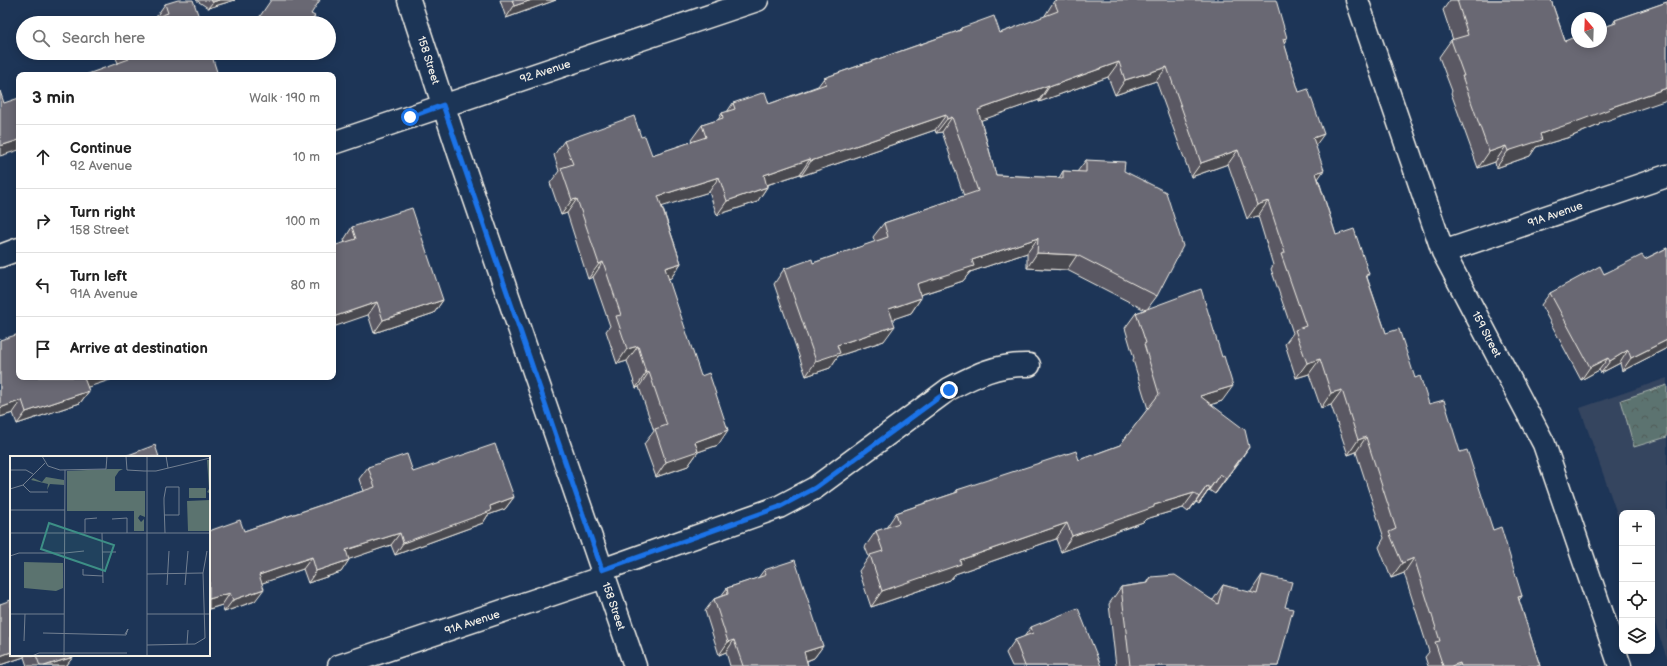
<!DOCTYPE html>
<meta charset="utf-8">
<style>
:root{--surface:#fff;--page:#f2f2f2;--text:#222;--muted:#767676;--line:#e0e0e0}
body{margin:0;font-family:"Balsamiq Sans",sans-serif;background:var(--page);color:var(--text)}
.controls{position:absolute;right:12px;bottom:12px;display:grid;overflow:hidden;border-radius:8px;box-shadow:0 2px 10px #0003}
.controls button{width:36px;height:36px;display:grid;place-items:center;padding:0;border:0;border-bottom:1px solid var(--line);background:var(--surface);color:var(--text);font:20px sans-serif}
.compass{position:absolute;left:1571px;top:12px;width:36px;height:36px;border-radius:50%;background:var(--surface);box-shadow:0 2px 10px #0003;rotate:341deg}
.stop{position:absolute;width:12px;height:12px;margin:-9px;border:3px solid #1a73e8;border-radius:50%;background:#fff}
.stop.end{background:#1a73e8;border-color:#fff;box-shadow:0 1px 4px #0008}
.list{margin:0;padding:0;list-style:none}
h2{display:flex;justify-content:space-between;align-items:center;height:52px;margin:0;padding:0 16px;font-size:17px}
h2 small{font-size:13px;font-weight:400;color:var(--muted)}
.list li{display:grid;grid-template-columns:26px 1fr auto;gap:12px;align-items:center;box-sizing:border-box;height:64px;padding:0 16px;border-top:1px solid var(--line)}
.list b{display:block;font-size:15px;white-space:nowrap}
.list p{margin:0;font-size:13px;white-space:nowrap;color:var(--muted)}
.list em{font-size:13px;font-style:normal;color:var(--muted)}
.icon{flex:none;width:22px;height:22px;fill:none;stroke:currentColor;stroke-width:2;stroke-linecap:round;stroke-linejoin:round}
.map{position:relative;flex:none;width:1667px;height:666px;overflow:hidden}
.search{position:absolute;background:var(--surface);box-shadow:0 2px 10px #0003;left:16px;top:16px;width:320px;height:44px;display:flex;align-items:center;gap:10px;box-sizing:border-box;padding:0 14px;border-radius:22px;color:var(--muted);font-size:15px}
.panel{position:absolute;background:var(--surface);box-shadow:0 2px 10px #0003;left:16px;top:72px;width:320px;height:308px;border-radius:8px}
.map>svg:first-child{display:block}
.built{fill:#34445f}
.forest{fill:url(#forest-crowns);stroke:#a8b2ac}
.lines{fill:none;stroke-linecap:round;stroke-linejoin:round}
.minor-casing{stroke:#f4f1e8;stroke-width:25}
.minor{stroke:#1d3557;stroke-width:22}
.wall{fill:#5a5963;stroke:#f4f1e8}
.shaded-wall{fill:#4a4850;stroke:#f4f1e8}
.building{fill:#696773;stroke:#f4f1e8}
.route{stroke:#1a73e8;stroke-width:5}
.labels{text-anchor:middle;stroke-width:3;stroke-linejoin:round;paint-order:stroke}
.street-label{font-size:11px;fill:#f4f1e8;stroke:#1d3557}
.inset-road{fill:none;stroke:#738091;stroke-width:1}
.view{fill:#3d8f86;fill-opacity:0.15;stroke:#3d8f86;stroke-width:2}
.inset-edge{fill:none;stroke:#f4f1e8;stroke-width:2}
</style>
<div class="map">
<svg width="1667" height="666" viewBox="0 0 1667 666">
<defs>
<pattern id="forest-crowns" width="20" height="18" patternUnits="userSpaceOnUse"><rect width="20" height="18" fill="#5b736f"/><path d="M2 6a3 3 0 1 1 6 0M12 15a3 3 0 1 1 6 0" fill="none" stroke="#515b58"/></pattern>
</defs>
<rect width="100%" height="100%" fill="#1d3557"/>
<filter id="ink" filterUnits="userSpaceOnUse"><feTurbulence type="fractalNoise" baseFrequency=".025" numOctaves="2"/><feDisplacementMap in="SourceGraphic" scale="8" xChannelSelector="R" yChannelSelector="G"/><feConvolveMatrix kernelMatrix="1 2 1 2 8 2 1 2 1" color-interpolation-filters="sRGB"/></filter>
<g filter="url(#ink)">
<path class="built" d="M1667 378V658L1652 615V513H1622V528L1580 408Z"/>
<path class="forest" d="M1667 385V437L1634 447 1621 400Z"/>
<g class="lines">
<defs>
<path id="minor" d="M409 0 459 153 635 666
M1357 0 1443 252 1544 444 1620 666
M333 143 757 0
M1443 252 1667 176
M0 256 19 249
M602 570 779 507 815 488 949 389C976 375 997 364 1029 365
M339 666 604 577"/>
</defs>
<use href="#minor" class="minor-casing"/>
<use href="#minor" class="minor"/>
</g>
<path class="wall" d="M196 0H235L208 8Z
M500 0H556L506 18Z
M1450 0H1551L1565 41 1613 24 1615 20 1667 2 1599 125 1570 137 1536 147 1530 156 1496 168 1495 162 1478 168 1451 93 1452 91 1439 57 1451 40H1453L1443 10Z
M1054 1 1287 38 1284 43 1315 146 1318 178 1336 235 1369 274 1367 277 1386 333 1415 378 1429 404 1460 452 1493 530 1522 596 1519 600 1540 666H1428L1425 657 1429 652 1404 573 1391 578 1379 547 1384 538 1356 452 1348 455 1331 405 1321 408 1309 374 1296 378 1285 344 1293 333 1271 269 1273 265 1258 216 1247 219 1228 164 1191 177 1156 81 1115 95 1108 77 1039 102V100L981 120 996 175 1059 178 1063 171 1077 172 1086 160 1124 171 1157 296 1148 308 1222 401 1211 405 1239 462 1215 494 1209 490 1199 504 1196 502 1188 512 1183 508 1146 519 1143 522 1061 552 1056 539 955 574 950 580 871 607 859 571 869 557 865 547 876 531 886 528 896 513 955 493 957 490 1079 460 1120 445 1148 409 1133 360 1134 358 1125 328 1136 313 1145 310 1067 270 1027 268V253L970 272 963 281 920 295 921 298 911 313 892 319 884 341 838 356 830 368 806 376 774 284 784 269 813 263 875 242 873 237 884 223 964 196 942 132 936 133 935 130 801 176 800 174 767 185V187L757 202 717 215 709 192 662 206 681 263 671 278H668L718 445 698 452 688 466 656 477 644 444 654 431 639 387 636 388 627 361 617 364 606 331 610 326 593 277 588 279 567 213 561 215 550 183 559 171 554 155 564 141 641 137 652 155 692 142 691 140 702 125 718 120 722 113 727 112 733 103 769 104 818 86 824 78 958 31 961 28 1000 33 1044 17Z
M165 4 201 23 156 17Z
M114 53H211L118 63Z
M276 53H290L285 60Z
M352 227 443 300 434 313 374 333 344 240Z
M1667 248V348L1622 371 1620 363 1601 373 1599 370 1581 380 1541 305 1550 293 1645 259Z
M0 340 87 387 89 391 80 403 17 424 13 413 0 417Z
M368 467 413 472 514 497 505 509 488 515 483 523 395 555 391 545 349 559 341 572 308 583 303 569 262 583 255 601 224 612 222 605 209 609V531H244L363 491 359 479Z
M764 570 823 646 814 658 807 661 808 666H730L726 652 719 655 705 611 714 599 721 596 727 588 758 578Z
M1262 575 1285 607 1278 666H1116L1109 604 1121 587 1147 583 1151 577 1213 600 1223 585 1250 593Z
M0 604 11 655H72L73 657 66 666H27L24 657 0 665Z
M1031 627 1101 666H1012L1006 653 1015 640 1024 637Z"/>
<path class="shaded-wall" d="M219 0H235L208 8 213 2Z
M532 0H556L506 18 514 6Z
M1287 38 1277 53 1283 39Z
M1119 62 1108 77 1039 102 1049 87Z
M1167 67 1156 81 1115 95 1125 80Z
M1049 85 1039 100 968 125 978 110Z
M1667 88V100L1600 123 1599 125 1570 137 1536 147 1530 156 1496 168 1508 151 1540 134 1609 108Z
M946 115 935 130 801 176 811 161Z
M952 117 942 132 936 133 947 119Z
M1324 134 1313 149V138Z
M19 140V150L0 156V146Z
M1506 146 1495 162 1478 168 1489 152Z
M1238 150 1228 164 1191 177 1201 163Z
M810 159 800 174 754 189 764 175Z
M1324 170 1314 185 1316 173Z
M719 177 709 192 648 211 658 196Z
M767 187 757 202 717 215 727 201Z
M577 199 567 213 561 215 572 200Z
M1268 201 1258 216 1247 219 1257 205Z
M1038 238 1027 253 970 272 963 281 907 299 917 284 972 260Z
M1037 253 1077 255 1067 270 1027 268Z
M603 262 593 277 588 279 599 264Z
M681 263 671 278 655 283 665 268Z
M921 298 911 313 879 324 889 309Z
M443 300 434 313 374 333 383 320Z
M377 302 368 315 333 327V317Z
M895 326 884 341 838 356 830 368 806 376 816 361 837 345Z
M1667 340V348L1622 371 1631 358Z
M638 346 627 361 617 364 627 349Z
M1628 350 1620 363 1601 373 1610 361Z
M1608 358 1599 370 1581 380 1590 367Z
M1320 359 1309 374 1296 378 1307 363Z
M649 372 639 387 636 388 646 373Z
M89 377H119L76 391 84 378Z
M1233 386 1222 401 1189 412 1200 396Z
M1342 390 1331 405 1321 408 1331 393Z
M89 391 80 403 17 424 26 412Z
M22 400 13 413 0 417V408Z
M728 430 718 445 698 452 688 466 656 477 666 462 695 442Z
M1366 437 1356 452 1348 455 1358 440Z
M1249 447 1239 462 1215 494 1226 478Z
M1220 474 1209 490 1199 504 1210 488Z
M1207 486 1196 502 1188 512 1199 497Z
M1194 493 1183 508 1146 519 1143 522 1061 552 1072 536 1154 505Z
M514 497 505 509 488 515 483 523 395 555 403 543 490 506Z
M1067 523 1056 539 955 574 950 580 871 607 882 591 960 560Z
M400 533 391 545 338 563 346 550Z
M312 557 303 569 251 587 259 575Z
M1414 558 1404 573 1391 578 1402 563Z
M349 560 341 572 308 583 316 571Z
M264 589 255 601 224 612 233 600Z
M230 593 222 605 209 609V599Z
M1522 596 1512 610 1518 597Z
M734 640 726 652 719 655 728 642Z
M823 646 814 658 795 665 804 652Z
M11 652V655H25L24 657 0 665V656Z
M73 657 66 666H44Z
M1460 663 1458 666H1451Z"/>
<path class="building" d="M178 0H193L201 23H139L168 13 165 4Z
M210 0H219L213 2Z
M271 0H320L311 14 315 16 310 23H258L256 22Z
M512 0H532L514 6Z
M1058 0H1276L1287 38 1283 39 1299 92 1308 89 1324 134 1313 138 1324 170 1316 173 1336 235 1354 229 1369 274 1366 275 1386 333 1399 329 1415 378 1420 376 1429 404 1444 400 1460 452 1467 450 1493 530 1501 527 1522 596 1518 597 1540 666H1461L1460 663 1451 666H1443L1435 642 1440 641 1414 558 1402 563 1389 532 1396 529 1366 437 1358 440 1342 390 1331 393 1320 359 1307 363 1295 330 1306 326 1281 254 1285 253 1268 201 1257 205 1238 150 1201 163 1167 67 1125 80 1119 62 1049 87V85L978 110 996 175 1063 178V171L1086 172V160L1125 162 1124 171 1166 192 1183 246 1157 296 1077 255 1037 253 1038 238 972 260 974 266 917 284 921 298 889 309 895 326 837 345 840 353 816 361 784 269 812 259 813 263 888 237 884 223 978 191 952 117 947 119 946 115 811 161 810 159 764 175 767 187 727 201 719 177 658 196 681 263 665 268 701 376 709 373 728 430 695 442 698 451 666 462 655 429 667 425 649 372 646 373 638 346 627 349 616 316 621 315 603 262 599 264 577 199 572 200 561 168 573 164 564 141 634 116 641 137 645 136 652 155 706 137 702 125 723 118 722 113 735 109 733 103 765 92 769 104 826 84 824 78 961 30V28L994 16 1000 33 1058 11 1054 1Z
M1457 0H1551L1565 41 1577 36V42H1601V28L1616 23 1615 20 1667 2V88L1609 108 1610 109 1581 120 1540 134 1542 140 1508 151 1506 146 1489 152 1462 76H1464L1451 40 1468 35Z
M127 53H211L218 75H85L129 59Z
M0 91 4 103 19 98V140L0 146Z
M412 208 443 300 383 320 377 302 333 317V246L356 239 352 227Z
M1667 248V340L1631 358 1628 350 1610 361 1608 358 1590 367 1550 293 1600 266 1604 274 1642 255 1645 259Z
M1201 289 1222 357 1224 356 1233 386 1200 396 1245 430 1249 447 1226 478 1220 474 1210 488 1207 486 1199 497 1194 493 1154 505V507L1072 536 1067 523 960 560 961 564 882 591 870 555 883 551 876 531 899 523 896 513 958 492 957 490 1076 451 1079 460 1120 445 1159 394 1144 344 1146 343 1136 313Z
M19 334V377H89L84 378 89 391 26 412 22 400 0 408V340Z
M495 444 514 497 490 506 491 511 403 543 400 533 346 550 349 560 316 571 312 557 259 575 264 589 233 600 230 593 209 599V531L240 520 244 531 375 487 368 467 407 454 413 472Z
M155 445 159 457H123Z
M795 560 823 646 804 652 808 666H743L734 640 728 642 714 599 728 594 727 588 766 575 764 570Z
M1175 575 1218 604 1223 585 1257 594 1262 575 1292 582 1285 607 1293 609 1278 666H1207L1203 665 1195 666H1130L1121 587 1148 583 1151 577Z
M11 600V652L0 656V604Z
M1078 608 1101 666H1025L1015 640 1033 633 1031 627Z
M36 655H72L73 657 44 666H40Z"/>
</g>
<g class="lines" filter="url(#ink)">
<path class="route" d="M410 117 443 105 602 570 779 507 815 488 949 390"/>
</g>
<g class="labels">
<g class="street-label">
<text transform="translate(429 60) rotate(72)" y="4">158 Street</text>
<text transform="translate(545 71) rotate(-18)" y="4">92 Avenue</text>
<text transform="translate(1555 214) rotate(-19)" y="4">91A Avenue</text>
<text transform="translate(1487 334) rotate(62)" y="4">159 Street</text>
<text transform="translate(614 606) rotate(71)" y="4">158 Street</text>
<text transform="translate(472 622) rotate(-18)" y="4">91A Avenue</text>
</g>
</g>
<g transform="translate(10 456)">
<rect width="200" height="200" fill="#1d3557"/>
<path d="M179 32H196V42H179Z" fill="#5b736f"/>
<path d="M197 4H200V44L199 37 197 36 199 33ZM98 13H113L109 15 105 21V35H135V61L130 59 128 62 131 66 134 63V75H124V55H57V15ZM36 21 54 24V29L40 28 37 34 38 28 21 24 23 22 32 26ZM200 44V75H178L177 45ZM14 106 53 107V132L46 135 14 132Z" fill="#5b736f"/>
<path class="inset-road" d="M32 0 38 10 50 14 96 13 97 0M116 0 117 14 134 15H146L200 2M137 0V200M156 0 158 12M0 14H16L23 18M13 29 20 36H38M0 33 13 29 35 7M0 54H55M154 59H169V31H156L154 42V47L155 77M102 63 117 62V77M0 77H200M75 77V63L87 62M92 77 93 127M92 96H106M55 97 74 95M0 100 9 97H55M73 113V119L93 120M137 118 193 117M157 129 159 95M175 129 178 95M0 158H54M137 158H200M33 177 116 179 118 173 115 178M14 185 15 158M177 188 178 174M137 189 185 188 195 182 193 117 197 95M22 200 29 197H117M54 200 55 14"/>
<path class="view" d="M39 67 104 89 95 115 31 93Z"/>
<rect width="200" height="200" class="inset-edge"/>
</g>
</svg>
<div class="controls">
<button>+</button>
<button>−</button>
<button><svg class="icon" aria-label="locate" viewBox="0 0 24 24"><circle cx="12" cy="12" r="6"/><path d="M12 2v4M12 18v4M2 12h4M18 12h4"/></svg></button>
<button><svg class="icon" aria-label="layers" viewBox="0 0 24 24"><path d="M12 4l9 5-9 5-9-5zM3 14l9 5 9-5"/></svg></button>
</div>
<svg class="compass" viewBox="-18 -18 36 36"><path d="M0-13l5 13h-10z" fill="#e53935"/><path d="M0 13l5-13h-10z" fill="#767676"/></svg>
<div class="stop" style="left:410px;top:117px"></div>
<div class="stop end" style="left:949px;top:390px"></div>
<div class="search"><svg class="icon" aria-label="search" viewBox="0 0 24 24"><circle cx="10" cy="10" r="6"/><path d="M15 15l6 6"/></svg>Search here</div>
<section class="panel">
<h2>3 min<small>Walk · 190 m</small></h2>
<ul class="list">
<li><svg class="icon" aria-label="ahead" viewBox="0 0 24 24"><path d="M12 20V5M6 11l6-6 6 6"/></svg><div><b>Continue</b><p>92 Avenue</p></div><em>10 m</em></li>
<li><svg class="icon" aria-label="right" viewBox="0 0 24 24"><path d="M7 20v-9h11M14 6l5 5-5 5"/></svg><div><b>Turn right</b><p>158 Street</p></div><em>100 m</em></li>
<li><svg class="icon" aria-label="left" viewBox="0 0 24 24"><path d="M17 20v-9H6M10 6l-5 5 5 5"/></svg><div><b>Turn left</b><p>91A Avenue</p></div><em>80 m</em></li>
<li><svg class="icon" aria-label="arrive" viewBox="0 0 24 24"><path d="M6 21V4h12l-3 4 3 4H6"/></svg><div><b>Arrive at destination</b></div></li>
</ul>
</section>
</div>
